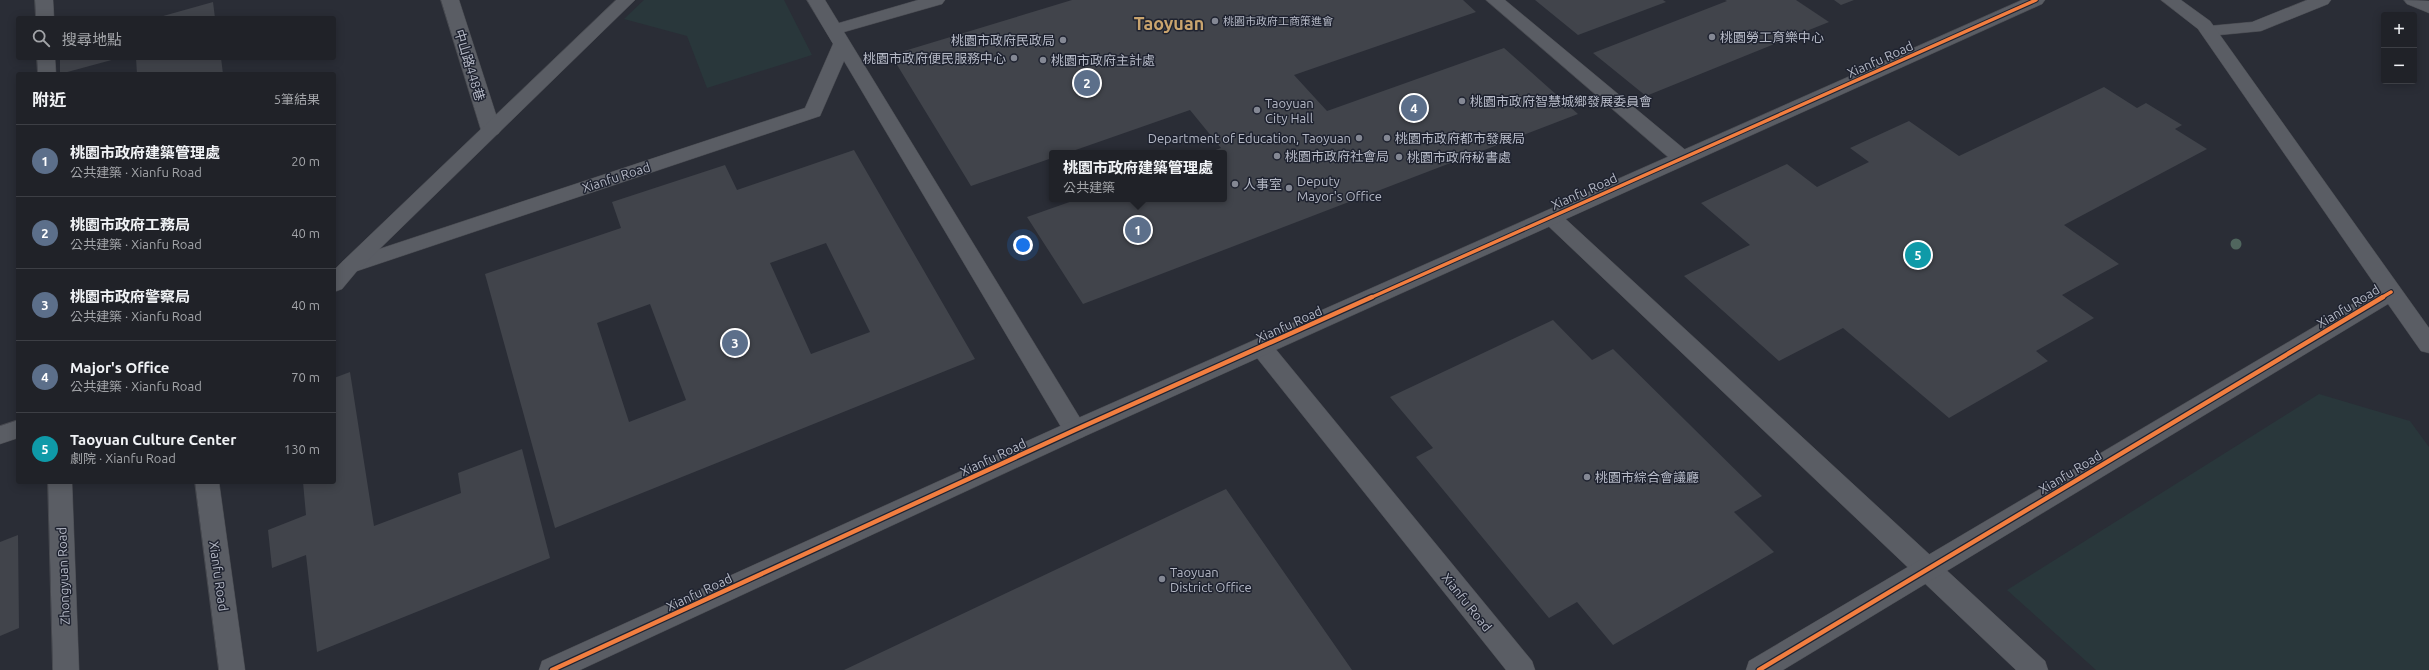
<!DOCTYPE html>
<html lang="zh-TW">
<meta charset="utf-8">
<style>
:root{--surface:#202228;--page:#2d2f34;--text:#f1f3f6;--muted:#a2a4a8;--line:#3d3f45;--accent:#8c9099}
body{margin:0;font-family:Ubuntu,"Noto Sans TC",sans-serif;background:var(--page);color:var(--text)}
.controls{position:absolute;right:12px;top:12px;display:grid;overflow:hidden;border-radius:4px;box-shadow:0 2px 10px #0003}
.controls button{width:36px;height:36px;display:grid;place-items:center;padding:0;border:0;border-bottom:1px solid var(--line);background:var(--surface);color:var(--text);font:20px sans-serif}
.you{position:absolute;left:1023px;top:245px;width:14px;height:14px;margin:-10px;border:3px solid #fff;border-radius:50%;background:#1a73e8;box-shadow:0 0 0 6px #1a73e833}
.badge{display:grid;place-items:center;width:26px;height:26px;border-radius:50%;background:var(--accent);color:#fff;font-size:13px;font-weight:700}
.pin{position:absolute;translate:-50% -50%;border:2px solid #fff;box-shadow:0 1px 4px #0006}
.popup{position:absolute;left:1049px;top:150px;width:178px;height:52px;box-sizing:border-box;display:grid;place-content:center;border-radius:4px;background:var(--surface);filter:drop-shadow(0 1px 3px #0005);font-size:13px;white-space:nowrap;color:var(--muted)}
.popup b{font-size:15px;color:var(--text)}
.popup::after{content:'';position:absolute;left:50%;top:100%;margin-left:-8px;border:8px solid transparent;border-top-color:var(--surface)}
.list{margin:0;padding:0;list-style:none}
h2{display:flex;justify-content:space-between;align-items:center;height:52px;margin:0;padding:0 16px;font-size:17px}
h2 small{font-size:13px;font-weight:400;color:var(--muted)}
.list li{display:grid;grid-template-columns:26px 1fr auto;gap:12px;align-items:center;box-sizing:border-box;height:72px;padding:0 16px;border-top:1px solid var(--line)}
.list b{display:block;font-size:15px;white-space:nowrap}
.list p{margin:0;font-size:13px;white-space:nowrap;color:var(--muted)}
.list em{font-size:13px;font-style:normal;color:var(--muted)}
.icon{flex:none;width:22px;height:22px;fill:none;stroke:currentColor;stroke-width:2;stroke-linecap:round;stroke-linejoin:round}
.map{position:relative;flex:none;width:2429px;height:670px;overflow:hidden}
.search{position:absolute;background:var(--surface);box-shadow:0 2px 10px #0003;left:16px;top:16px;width:320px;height:44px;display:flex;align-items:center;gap:10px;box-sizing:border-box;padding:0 14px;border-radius:4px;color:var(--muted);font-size:15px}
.panel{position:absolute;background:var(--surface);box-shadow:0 2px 10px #0003;left:16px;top:72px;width:320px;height:412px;border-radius:4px}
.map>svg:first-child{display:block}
.green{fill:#29373b}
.building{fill:#41444b;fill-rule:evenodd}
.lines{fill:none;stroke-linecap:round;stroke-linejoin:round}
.lane-casing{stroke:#47494f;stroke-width:1}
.street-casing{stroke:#47494f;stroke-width:1}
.lane{fill:#5a5d64;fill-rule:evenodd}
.street{fill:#5a5d64;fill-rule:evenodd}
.cycleway-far1-casing{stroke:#1f2330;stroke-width:5.5}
.cycleway-casing{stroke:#1f2330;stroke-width:7}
.cycleway-far1{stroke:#f27e40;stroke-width:3.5}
.cycleway{stroke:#f27e40;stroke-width:4.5}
.tree{fill:#50665e}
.poi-dot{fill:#848894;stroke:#1f2330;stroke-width:1.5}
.labels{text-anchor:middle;stroke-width:3;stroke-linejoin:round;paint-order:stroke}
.far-poi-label{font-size:11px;fill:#b5b9c6;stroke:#1f2330;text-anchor:start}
.poi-label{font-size:13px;fill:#b5b9c6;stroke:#1f2330;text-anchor:start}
.street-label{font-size:13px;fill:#b5b9c6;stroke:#1f2330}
.far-town-label{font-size:18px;font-weight:bold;fill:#c9a46e;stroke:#1f2330}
</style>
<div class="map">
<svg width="2429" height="670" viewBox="0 0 2429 670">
<rect width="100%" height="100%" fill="#2a2d36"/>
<path class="green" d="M644 0H784L812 55 707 88 687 36 624 19Z
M2319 394 2410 421 2429 447V670H2096L2007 590Z"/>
<path class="building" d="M1072 0H1463L1476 12 1294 75 1327 111 1504 48 1578 114 1083 304 1027 217 1078 199H1224V153H1207L1221 148 1190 110 1067 153H1052V158L971 186 891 55Z
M1535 0H1663L1666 2 1578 35Z
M1725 0H1796L1829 22 1646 96 1593 53 1727 1Z
M1834 0H1854L1841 5Z
M213 2 215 18H156Z
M60 58H119L60 74Z
M136 58H221L223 74H137Z
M2104 87 2137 108 2146 103 2182 125 2175 129 2207 149 2064 225 2119 264 2062 295 2094 318 2036 351 2048 361 1949 418 1843 328 1779 361 1684 276 1750 245 1701 203 1787 164 1817 187 1869 162 1850 148 1909 121 1959 156Z
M854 150 975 359 555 528 485 274 621 228 612 202 725 165 737 190ZM826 243 870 332 811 354 770 263ZM650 304 686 400 629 422 597 323Z
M1553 320 1592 360 1613 349 1762 496 1734 512 1774 552 1613 645 1577 602 1549 618 1416 457 1433 448 1390 397Z
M350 372 374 526 461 493 458 473 522 449 550 558 317 652 306 555 272 568 268 530 306 515 303 482H334V378Z
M1226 489 1352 670H844Z
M18 535 19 628 0 636V542Z"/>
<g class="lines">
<defs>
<path id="lane" d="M35 0H53L54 18H36Z
M441 0H459L501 130 498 134 491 136 484 134 481 130Z
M807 0H825L839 23 918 0H945L942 4 844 32 1083 423 1087 430 1083 437 1075 439 1067 437 844 61 820 116 357 271 350 274 343 271 340 266 343 261 805 108 833 44Z
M1486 0H1505L1689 153 1692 158 1689 163 1682 164 1675 163Z
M2307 0H2331L2328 4 2261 31 2209 36 2203 35 2200 31 2203 27 2209 26 2252 22Z
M2404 0 2429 1V13L2407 4Z
M37 58H55L56 74H38Z
M1551 210 1558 212 2045 661 2048 670H2016L1544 222 1541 217 1544 212Z
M1261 339 1269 341 1532 661 1535 670H1506L1253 353 1250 347 1253 341Z
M18 420V438L0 444V426Z
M48 482H72L79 670H53Z"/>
<path id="street" d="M616 0H635L357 271 342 289 334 292V270L343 261Z
M2022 0H2045L2042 4 1083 437 580 670H539L542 661 1067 423Z
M2161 0H2181L2210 21 2429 328V353L2421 351 2388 304 1783 670H1746L1749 661 2378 289 2198 29Z
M195 482H219L245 670H219Z"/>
</defs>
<use href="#lane" class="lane-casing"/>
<use href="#street" class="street-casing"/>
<use href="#lane" class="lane"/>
<use href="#street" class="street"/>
<defs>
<path id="cycleway-far1" d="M1370 298 2036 0
M2381 298 2391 292"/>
<path id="cycleway" d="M552 670 1075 430 1372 297
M1759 670 2383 297"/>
</defs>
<use href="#cycleway-far1" class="cycleway-far1-casing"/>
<use href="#cycleway" class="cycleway-casing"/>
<use href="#cycleway-far1" class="cycleway-far1"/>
<use href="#cycleway" class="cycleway"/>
</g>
<circle class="tree" cx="2236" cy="244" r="5.5"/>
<g class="poi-dot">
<circle cx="1215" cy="21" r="4"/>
<circle cx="1712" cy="37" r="4"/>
<circle cx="1063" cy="40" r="4"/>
<circle cx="1014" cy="58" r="4"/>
<circle cx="1043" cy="60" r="4"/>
<circle cx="1462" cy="101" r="4"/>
<circle cx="1257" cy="110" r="4"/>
<circle cx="1359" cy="138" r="4"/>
<circle cx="1387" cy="138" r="4"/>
<circle cx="1277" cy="156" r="4"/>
<circle cx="1399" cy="157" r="4"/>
<circle cx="1235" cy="184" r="4"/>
<circle cx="1289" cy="188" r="4"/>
<circle cx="1587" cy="477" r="4"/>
<circle cx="1162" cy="579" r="4"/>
</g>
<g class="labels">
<g class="far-poi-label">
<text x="1223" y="25">桃園市政府工商策進會</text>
</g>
<g class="poi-label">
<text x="1720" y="42">桃園勞工育樂中心</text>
<text x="1055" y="45" text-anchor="end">桃園市政府民政局</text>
<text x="1006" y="63" text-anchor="end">桃園市政府便民服務中心</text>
<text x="1051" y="65">桃園市政府主計處</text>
<text x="1470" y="106">桃園市政府智慧城鄉發展委員會</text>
<text x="1265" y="108">Taoyuan<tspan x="1265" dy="15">City Hall</tspan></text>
<text x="1351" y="143" text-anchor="end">Department of Education, Taoyuan</text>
<text x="1395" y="143">桃園市政府都市發展局</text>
<text x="1285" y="161">桃園市政府社會局</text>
<text x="1407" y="162">桃園市政府秘書處</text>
<text x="1297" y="186">Deputy<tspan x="1297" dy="15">Mayor's Office</tspan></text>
<text x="1243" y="189">人事室</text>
<text x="1595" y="482">桃園市綜合會議廳</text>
<text x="1170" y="577">Taoyuan<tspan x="1170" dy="15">District Office</tspan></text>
</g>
<g class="street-label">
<text transform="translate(1880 59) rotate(-24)" y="5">Xianfu Road</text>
<text transform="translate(470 65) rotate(73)" y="5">中山路448巷</text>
<text transform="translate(616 177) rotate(-18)" y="5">Xianfu Road</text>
<text transform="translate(1584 191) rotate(-24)" y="5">Xianfu Road</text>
<text transform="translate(2348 306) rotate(-31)" y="5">Xianfu Road</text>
<text transform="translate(1289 324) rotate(-24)" y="5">Xianfu Road</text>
<text transform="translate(993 457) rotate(-25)" y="5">Xianfu Road</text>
<text transform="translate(2070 472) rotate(-31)" y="5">Xianfu Road</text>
<text transform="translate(63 576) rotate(-92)" y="5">Zhongyuan Road</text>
<text transform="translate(219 576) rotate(82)" y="5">Xianfu Road</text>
<text transform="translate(699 592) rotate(-25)" y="5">Xianfu Road</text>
<text transform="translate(1467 602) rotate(51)" y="5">Xianfu Road</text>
</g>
<g class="far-town-label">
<text x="1169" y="30">Taoyuan</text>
</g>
</g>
</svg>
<div class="controls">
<button>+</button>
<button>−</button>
</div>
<div class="you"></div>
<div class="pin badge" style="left:1138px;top:230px;background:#5c6f8a">1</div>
<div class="popup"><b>桃園市政府建築管理處</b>公共建築</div>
<div class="pin badge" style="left:1087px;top:83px;background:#5c6f8a">2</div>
<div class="pin badge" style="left:735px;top:343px;background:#5c6f8a">3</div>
<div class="pin badge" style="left:1414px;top:108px;background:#5c6f8a">4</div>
<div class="pin badge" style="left:1918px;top:255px;background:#0f9aa8">5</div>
<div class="search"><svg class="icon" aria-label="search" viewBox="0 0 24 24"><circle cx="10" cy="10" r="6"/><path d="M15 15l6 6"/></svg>搜尋地點</div>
<section class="panel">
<h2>附近<small>5筆結果</small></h2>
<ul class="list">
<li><span class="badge" style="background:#5c6f8a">1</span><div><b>桃園市政府建築管理處</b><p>公共建築 · Xianfu Road</p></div><em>20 m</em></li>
<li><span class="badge" style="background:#5c6f8a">2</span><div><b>桃園市政府工務局</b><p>公共建築 · Xianfu Road</p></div><em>40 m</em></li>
<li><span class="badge" style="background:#5c6f8a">3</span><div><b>桃園市政府警察局</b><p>公共建築 · Xianfu Road</p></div><em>40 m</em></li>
<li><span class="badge" style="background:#5c6f8a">4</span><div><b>Major's Office</b><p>公共建築 · Xianfu Road</p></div><em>70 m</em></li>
<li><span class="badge" style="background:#0f9aa8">5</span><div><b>Taoyuan Culture Center</b><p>劇院 · Xianfu Road</p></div><em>130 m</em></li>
</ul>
</section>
</div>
